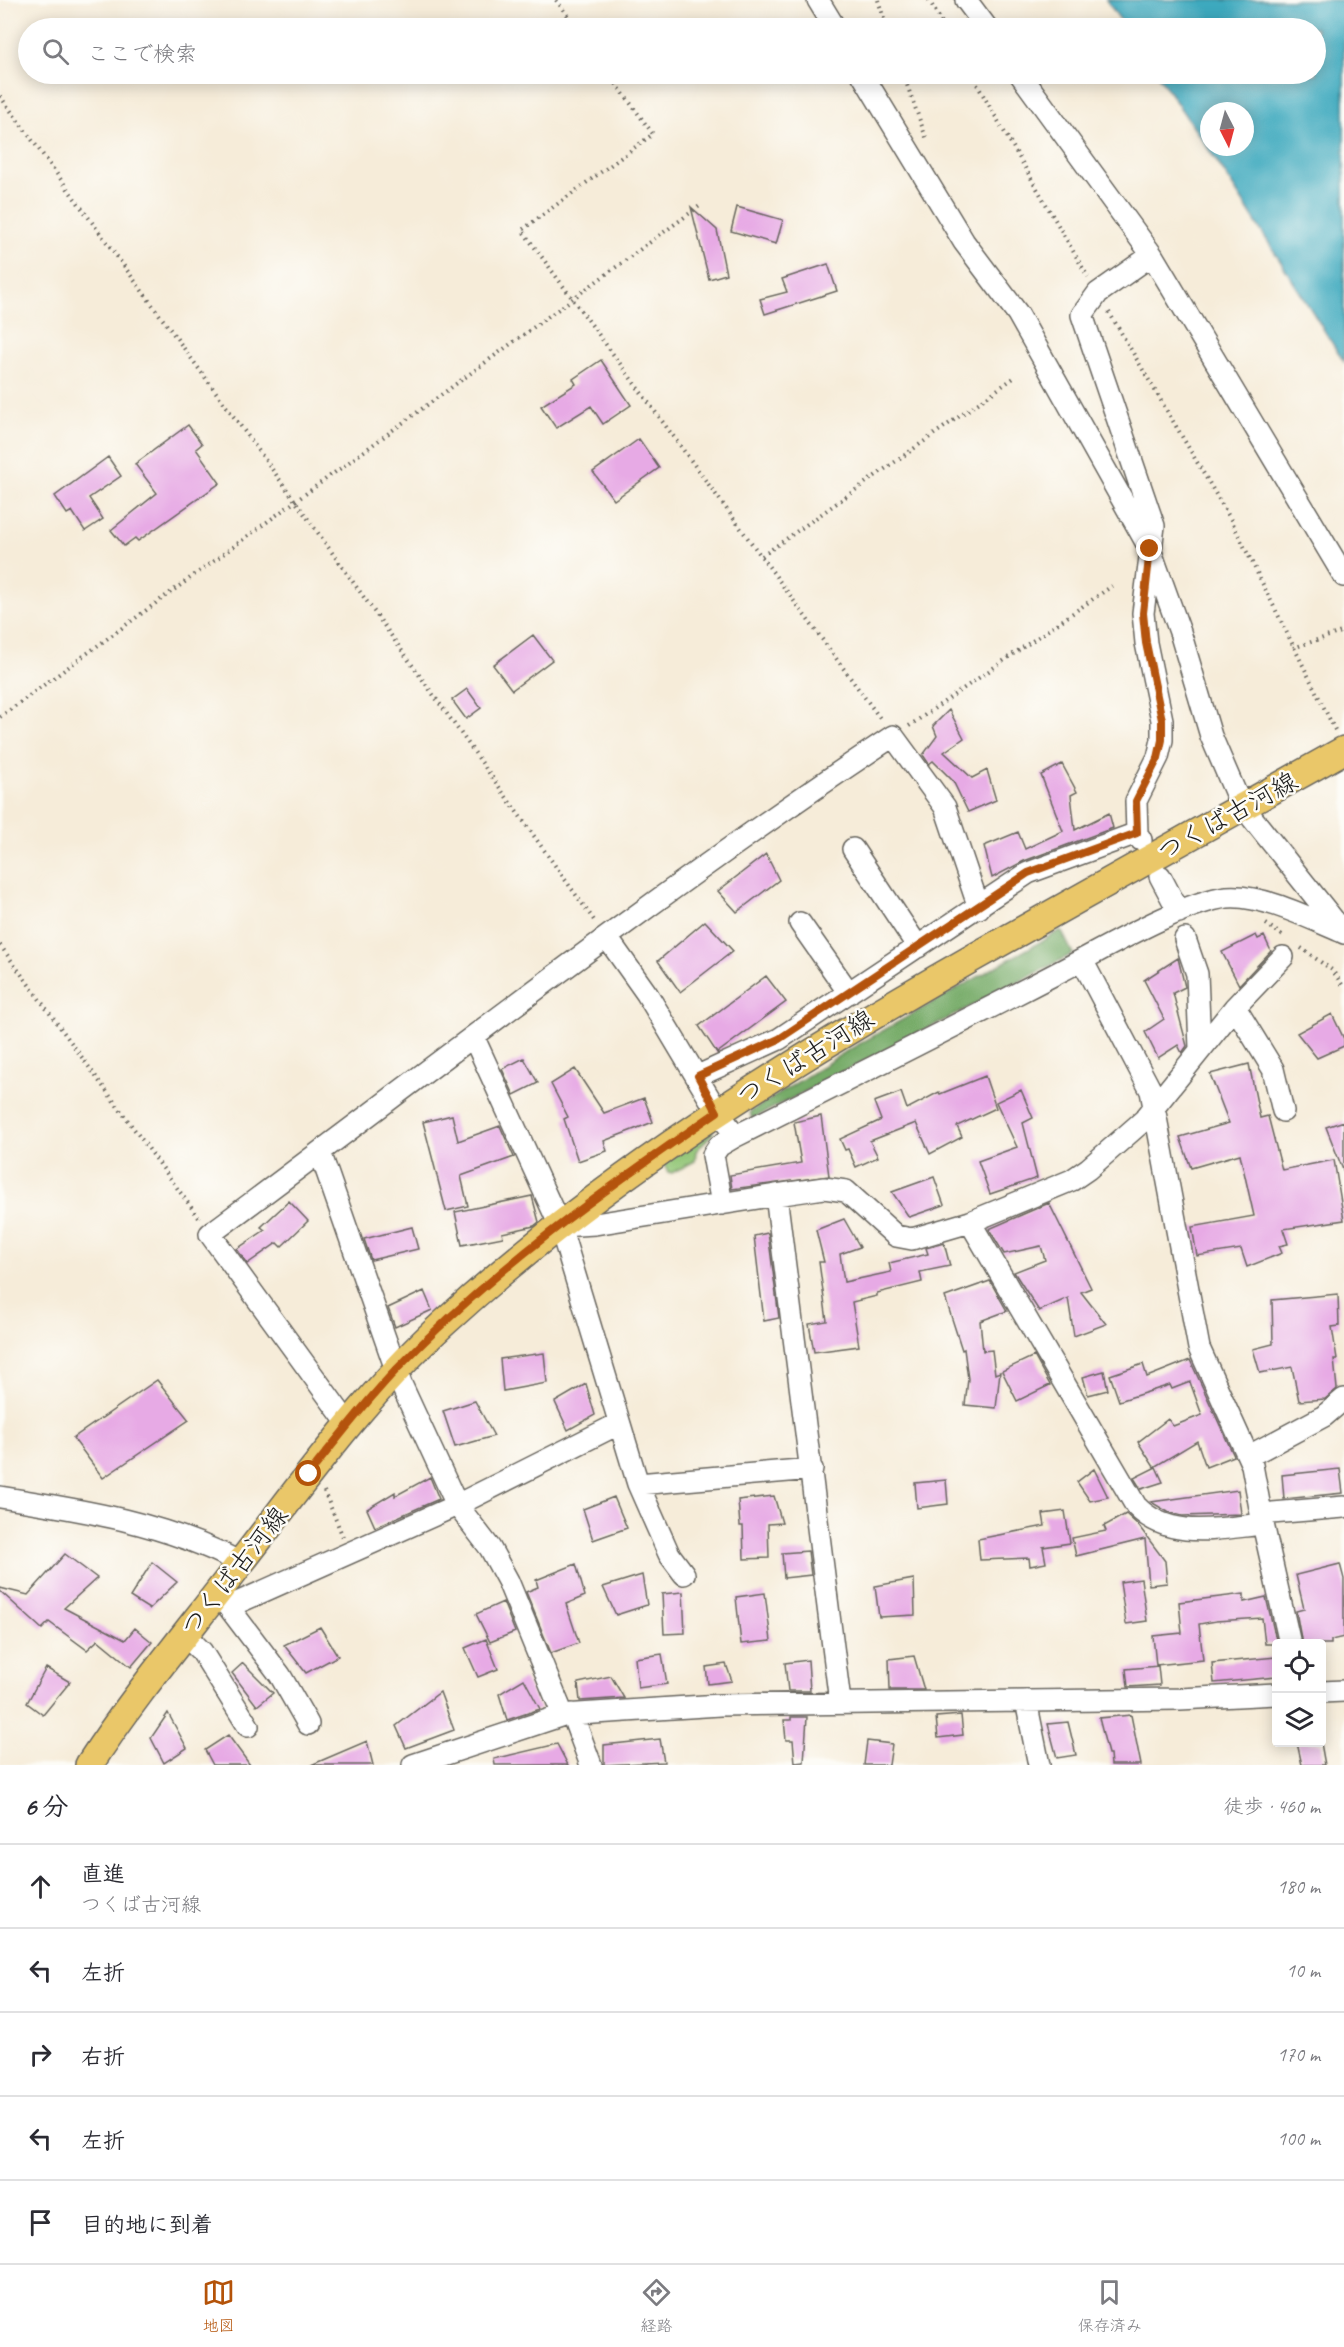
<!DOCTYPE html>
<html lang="ja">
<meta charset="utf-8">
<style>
:root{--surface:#fff;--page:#f2f2f3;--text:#2b2b33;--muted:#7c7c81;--line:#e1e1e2;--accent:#b45309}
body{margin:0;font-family:Caveat,"Klee One",sans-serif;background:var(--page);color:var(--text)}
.controls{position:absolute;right:18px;bottom:18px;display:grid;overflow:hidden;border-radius:6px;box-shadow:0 3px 15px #0003}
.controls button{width:54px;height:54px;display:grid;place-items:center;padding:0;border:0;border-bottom:2px solid var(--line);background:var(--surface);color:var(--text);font:30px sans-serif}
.compass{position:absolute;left:1200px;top:102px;width:54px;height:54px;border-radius:50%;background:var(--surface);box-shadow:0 3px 15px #0003;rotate:174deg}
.stop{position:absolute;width:18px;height:18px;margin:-14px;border:4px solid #b45309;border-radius:50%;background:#fff}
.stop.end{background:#b45309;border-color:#fff;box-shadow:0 2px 6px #0008}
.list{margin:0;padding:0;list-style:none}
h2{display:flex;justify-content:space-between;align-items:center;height:78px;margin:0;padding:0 24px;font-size:26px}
h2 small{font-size:20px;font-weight:400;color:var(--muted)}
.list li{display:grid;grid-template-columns:39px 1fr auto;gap:18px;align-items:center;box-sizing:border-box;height:84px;padding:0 24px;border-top:2px solid var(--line)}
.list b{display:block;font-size:22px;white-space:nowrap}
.list p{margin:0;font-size:20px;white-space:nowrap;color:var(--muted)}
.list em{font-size:20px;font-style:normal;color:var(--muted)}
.icon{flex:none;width:33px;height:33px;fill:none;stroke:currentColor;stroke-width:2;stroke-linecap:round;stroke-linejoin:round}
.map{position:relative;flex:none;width:1344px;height:1765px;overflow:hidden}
.search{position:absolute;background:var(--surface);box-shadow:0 3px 15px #0003;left:18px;right:18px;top:18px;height:66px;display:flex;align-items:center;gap:15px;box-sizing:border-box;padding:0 21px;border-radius:33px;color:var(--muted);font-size:22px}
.sheet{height:498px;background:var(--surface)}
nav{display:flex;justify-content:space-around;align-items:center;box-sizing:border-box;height:84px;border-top:2px solid var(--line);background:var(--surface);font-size:16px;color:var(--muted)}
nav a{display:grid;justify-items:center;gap:3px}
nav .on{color:var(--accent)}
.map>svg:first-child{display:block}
.green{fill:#93c677;stroke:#58714a;stroke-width:1.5}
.forest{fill:#76ab68;stroke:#496442;stroke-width:1.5}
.water{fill:#3ea9be;stroke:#2d626d;stroke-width:1.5;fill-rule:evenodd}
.building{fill:#e7aae5}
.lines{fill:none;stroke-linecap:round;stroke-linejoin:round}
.minor-casing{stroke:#68655e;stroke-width:24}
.major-casing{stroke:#68655e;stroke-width:30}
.path{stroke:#68655e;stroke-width:4;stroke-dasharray:1.5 4.5;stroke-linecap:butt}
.minor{stroke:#fff;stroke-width:21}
.major{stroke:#eac769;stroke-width:27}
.route{stroke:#b45309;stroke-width:8}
.labels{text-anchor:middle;stroke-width:5;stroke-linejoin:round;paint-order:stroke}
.street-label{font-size:26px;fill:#1c1c1c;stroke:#fdfcf7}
</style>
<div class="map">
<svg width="1344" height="1765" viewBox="0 0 1344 1765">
<rect width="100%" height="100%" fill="#fdfcf7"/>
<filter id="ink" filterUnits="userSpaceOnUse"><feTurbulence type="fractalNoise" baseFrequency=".0167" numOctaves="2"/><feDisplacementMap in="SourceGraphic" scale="12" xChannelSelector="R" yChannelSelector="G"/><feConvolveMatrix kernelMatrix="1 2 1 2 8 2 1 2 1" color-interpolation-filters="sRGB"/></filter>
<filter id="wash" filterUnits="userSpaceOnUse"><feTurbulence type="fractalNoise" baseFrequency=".008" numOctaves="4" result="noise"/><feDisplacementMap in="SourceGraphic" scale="24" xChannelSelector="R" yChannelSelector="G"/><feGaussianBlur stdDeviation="1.35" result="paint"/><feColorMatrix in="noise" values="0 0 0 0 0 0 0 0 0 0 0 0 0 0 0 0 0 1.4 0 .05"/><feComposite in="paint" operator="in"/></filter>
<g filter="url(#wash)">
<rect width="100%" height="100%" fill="#f6ecd9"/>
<path class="green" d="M712 1130 713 1133 696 1151 695 1161 672 1173 668 1172 663 1162Z"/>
<path class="forest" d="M1061 930 1073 954 752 1119 750 1112 845 1052Z"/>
<path class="water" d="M1106 0H1344V362L1224 172 1157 74H1316V28H1126ZM1209 111H1245V147H1209Z"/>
<g id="blocks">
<path class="building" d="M691 207 717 230 726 274 709 279Z
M737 207 783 220 776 244 731 231Z
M828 264 837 291 765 314 760 299 787 292 782 279Z
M601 360 631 405 603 424 591 406 556 428 541 406 576 384 573 379Z
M188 425 202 444 196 449 220 483 138 541 135 538 124 546 111 530 157 493 135 464Z
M639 439 659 468 614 500 593 472Z
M108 457 121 476 89 498 103 519 85 531 72 511 67 514 55 496Z
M533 635 552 660 512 690 493 665Z
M467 689 481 708 466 719 452 700Z
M949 710 964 738 944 752 972 778 987 770 996 800 968 812 953 781 933 761 929 764 923 755 937 736 933 726Z
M1062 764 1077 792 1071 795 1075 830 1109 813 1113 828 1024 861 992 878 984 846 1018 832 1025 849 1063 831 1041 775Z
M766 854 779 880 737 912 718 891Z
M705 921 733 951 680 992 658 961Z
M1256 935 1258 939 1264 936 1271 951 1239 985 1222 952Z
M1178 958 1185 987 1173 993 1187 1046 1182 1053 1178 1045 1158 1058 1145 1032 1164 1019 1144 980Z
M766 976 786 1002 717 1053 699 1026Z
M1332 1014 1344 1039V1046L1317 1058 1297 1033Z
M524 1058 538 1083 514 1095 502 1069Z
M1249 1064 1260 1118 1268 1116 1282 1170 1334 1160 1344 1220 1283 1229 1288 1244 1279 1246 1282 1253 1247 1267 1241 1249 1197 1256 1192 1227 1254 1216 1240 1154 1191 1168 1180 1137 1229 1123 1210 1074Z
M575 1069 604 1113 644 1098 653 1122 604 1141 607 1151 578 1161 564 1119 568 1117 551 1084Z
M985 1076 996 1108 957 1126 962 1137 930 1154 916 1123 870 1141 878 1157 856 1167 848 1149 845 1150 840 1139 881 1120 874 1102 901 1092 907 1109 939 1092 940 1094Z
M1021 1090 1033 1118 1023 1123 1037 1178 990 1194 978 1161 1017 1147 996 1102Z
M452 1115 458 1141 500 1126 514 1157 461 1176 468 1206 446 1211 423 1122Z
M821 1116 829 1176 732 1189 730 1175 801 1163 794 1122Z
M1344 1121V1169L1343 1170 1326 1127Z
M934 1177 944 1205 909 1217 892 1192Z
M532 1196 539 1222 534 1226 502 1233 503 1237 462 1245 455 1212Z
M289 1201 308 1221 281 1247 277 1243 247 1264 237 1249 265 1230 261 1227Z
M1049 1203 1091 1288 1081 1292 1106 1324 1074 1336 1068 1298 1039 1311 1014 1272 1045 1260 1041 1246 1004 1254 989 1229Z
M844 1219 860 1247 840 1254 844 1282 891 1272 889 1263 928 1254 926 1248 944 1243 950 1266 920 1272 922 1282 877 1293V1296L852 1302 859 1346 814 1352 809 1324 827 1321 819 1262H824L816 1230Z
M412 1227 418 1249 371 1260 364 1239Z
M768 1233 779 1318 764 1321 754 1236Z
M990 1281 1007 1311 980 1321 983 1351 992 1350 995 1374 1000 1372 996 1408 965 1405 968 1379 964 1349 962 1350 945 1297Z
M424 1291 432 1310 395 1327 388 1308Z
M1338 1294 1339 1326 1332 1327 1337 1359H1334L1337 1389 1325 1399 1299 1401 1292 1367 1260 1373 1253 1349 1273 1344 1272 1300Z
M544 1353 547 1383 503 1391 500 1359Z
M1034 1356 1050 1385 1017 1401 1002 1371Z
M1190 1360 1234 1456 1206 1467 1197 1441 1154 1467 1138 1442 1168 1419 1173 1426 1202 1415 1190 1382 1172 1389 1170 1385 1119 1401 1110 1375 1143 1364 1147 1377Z
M1104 1371 1108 1390 1088 1395 1083 1377Z
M157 1380 189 1420 103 1478 73 1438Z
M586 1384 595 1415 568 1430 555 1402Z
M475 1401 494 1436 455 1447 443 1411Z
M1156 1467 1163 1482 1141 1489 1134 1478Z
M1094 1469 1108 1497 1090 1501 1077 1482Z
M1340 1469 1343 1493 1284 1499 1282 1475Z
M430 1477 439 1499 375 1527 367 1509 395 1492V1496Z
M946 1480 948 1504 917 1508 915 1483Z
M1238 1490 1241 1514 1182 1516 1168 1512 1151 1502Z
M774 1496 782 1523 768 1524 769 1558 744 1559 743 1526H740L738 1500Z
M614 1497 627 1528 593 1540 583 1509Z
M1065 1511 1070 1543 1043 1547 1046 1563 1030 1566 1029 1558 980 1560 978 1539 1045 1526 1043 1514Z
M1126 1514 1138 1525 1165 1561 1167 1583 1149 1585 1145 1539 1076 1556 1072 1538 1106 1531 1104 1526Z
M808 1551 811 1575 784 1578 782 1553Z
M65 1554 97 1578 64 1608 125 1640 135 1628 152 1642 131 1667 98 1640 87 1650 49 1622 42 1629 0 1591V1588L28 1595Z
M152 1562 177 1582 149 1609 130 1597Z
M576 1564 585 1596 566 1604 579 1643 551 1653 526 1592 538 1587 536 1580Z
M1340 1564 1344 1579V1637L1331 1640V1644H1302L1296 1611 1304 1609 1296 1575Z
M642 1575 647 1605 616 1615 603 1587Z
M914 1579 915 1615 879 1617 875 1586Z
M1141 1579 1147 1621 1126 1624 1120 1582Z
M683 1592 685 1633 664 1634 662 1594Z
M765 1593 771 1641 741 1644 736 1597Z
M1244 1594V1602L1266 1597 1277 1644H1265L1262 1618 1216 1621 1199 1624 1203 1660 1156 1665 1153 1636 1182 1633 1179 1602Z
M503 1602 515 1632 490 1642 476 1614Z
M320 1627 338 1656 306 1673 284 1645Z
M486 1639 498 1669 478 1677 465 1648Z
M662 1654 667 1684 638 1688 635 1658Z
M914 1656 924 1690H890L889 1659Z
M1276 1657V1677L1214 1683 1212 1663Z
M808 1660 810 1691H788L785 1663Z
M243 1663 273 1693 257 1706 232 1673Z
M726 1664 732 1681 708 1684 706 1667Z
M1158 1666 1160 1685 1128 1687 1126 1669Z
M46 1668 70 1682 43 1715 27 1703Z
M611 1676 624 1698 580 1701 578 1683Z
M524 1679 540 1709 507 1720 499 1694Z
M440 1692 454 1730 406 1748 396 1726Z
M168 1713 187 1748 164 1763 151 1738Z
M961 1715 963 1735 938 1738 936 1717Z
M1131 1715 1141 1765H1111L1110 1754H1108L1099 1718Z
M791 1717H807L804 1762 795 1763 793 1740H786L784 1720H791Z
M1068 1722 1076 1755 1057 1758 1048 1724Z
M228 1735 250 1765H213L205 1750Z
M660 1739 664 1762 604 1765V1745Z
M367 1741 373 1765H311Z
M867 1741 892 1744 889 1765H864Z
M1297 1743H1321L1325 1765H1302Z
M557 1744 568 1765H495L494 1759Z"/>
</g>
</g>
<g filter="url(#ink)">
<use href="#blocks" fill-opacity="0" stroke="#68655e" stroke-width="1.5"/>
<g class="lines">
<defs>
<path id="minor" d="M818 0 835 28
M966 0 987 28
M862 74 964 242 1018 314 1150 549 1180 632 1211 736 1236 794 1253 819 1344 933
M1020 74 1152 255 1344 576
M1141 840 1137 833 1136 801 1158 757 1162 740V720L1146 643 1143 613 1154 526 1082 315 1098 293 1152 255
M853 849 918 947
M1160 876 1179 912
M800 923 849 993
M608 939 647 994 717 1111 736 1136C844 1082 953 1027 1061 971 1102 950 1183 902 1227 897 1261 894 1309 918 1340 931
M1185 939 1197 974 1200 1048
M1082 960 1151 1091 1199 1348 1252 1465 1263 1524 1290 1644
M1235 1007 1273 1069 1283 1111
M474 1038 560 1226 638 1484 812 1469
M698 1076 779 1039 1028 873 1137 833
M320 1152 401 1384 457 1505 490 1548 508 1581 563 1715
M776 1195 824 1188 846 1191 896 1236 912 1239 970 1222 1072 1180 1088 1169 1144 1120 1235 1007 1283 957
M722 1204 713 1155 719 1146 736 1136
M970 1222 1136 1506C1169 1541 1220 1528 1263 1524
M560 1226 595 1224 776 1195 840 1702
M349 1425 210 1234C436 1066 659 891 893 736L945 807 979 908
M1249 1456 1324 1416 1344 1399
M638 1484 669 1554 684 1574
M0 1497C83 1510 166 1523 241 1563
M1261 1514 1344 1507
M214 1597 227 1605 237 1603 457 1505 618 1424
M227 1605 280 1675 308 1724
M184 1634 202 1652 248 1726
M1322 1692 1344 1691
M1026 1701 1039 1765
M572 1714 591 1765
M413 1765 563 1715 720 1705 1180 1699 1276 1694"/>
<path id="major" d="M89 1765C135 1694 191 1628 242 1561 306 1479 367 1393 444 1323 602 1178 785 1065 971 959 1095 889 1220 820 1344 750"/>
</defs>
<use href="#minor" class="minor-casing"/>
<use href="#major" class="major-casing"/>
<path class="path" d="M556 0 577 28
M878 0 887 28
M929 0 945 28
M609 74 653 134 522 230 882 721
M903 74 927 140
M971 74 1088 277
M0 96 296 502 596 923
M1109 312 1231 520 1335 730
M762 556 1015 377
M1293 648 1344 631
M0 717 701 205
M909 726 1112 586
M1266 924 1285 937
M0 945 199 1218
M1301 948 1332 970 1344 987
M324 1491 343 1537"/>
<use href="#minor" class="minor"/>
<use href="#major" class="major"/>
</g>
</g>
<g class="lines" filter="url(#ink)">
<path class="route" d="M309 1474C338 1438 366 1401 397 1369 492 1270 605 1189 717 1112L698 1076 779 1039 1028 873 1137 833 1136 801 1158 758 1162 740V720L1146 643 1143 613 1150 549"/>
</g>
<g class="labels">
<g class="street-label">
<text transform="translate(1227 816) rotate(-29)" y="9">つくば古河線</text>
<text transform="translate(805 1057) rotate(-32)" y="9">つくば古河線</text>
<text transform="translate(234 1571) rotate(-52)" y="9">つくば古河線</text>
</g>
</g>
</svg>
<div class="controls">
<button><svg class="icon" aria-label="locate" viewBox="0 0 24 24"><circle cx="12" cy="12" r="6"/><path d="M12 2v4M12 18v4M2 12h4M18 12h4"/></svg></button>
<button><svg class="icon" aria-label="layers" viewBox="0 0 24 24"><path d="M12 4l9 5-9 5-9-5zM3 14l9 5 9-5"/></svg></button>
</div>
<svg class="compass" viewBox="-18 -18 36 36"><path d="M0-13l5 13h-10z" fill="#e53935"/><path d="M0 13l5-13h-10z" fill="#7c7c81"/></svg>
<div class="stop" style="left:309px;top:1474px"></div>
<div class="stop end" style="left:1150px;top:549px"></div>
<div class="search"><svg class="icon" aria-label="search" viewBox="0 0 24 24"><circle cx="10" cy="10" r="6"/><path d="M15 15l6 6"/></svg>ここで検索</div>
</div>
<section class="sheet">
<h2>6 分<small>徒歩 · 460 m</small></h2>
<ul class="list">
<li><svg class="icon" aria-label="ahead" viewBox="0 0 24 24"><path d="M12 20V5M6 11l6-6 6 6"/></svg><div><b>直進</b><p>つくば古河線</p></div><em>180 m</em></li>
<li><svg class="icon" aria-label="left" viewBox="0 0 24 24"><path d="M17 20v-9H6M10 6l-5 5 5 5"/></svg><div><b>左折</b></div><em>10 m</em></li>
<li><svg class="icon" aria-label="right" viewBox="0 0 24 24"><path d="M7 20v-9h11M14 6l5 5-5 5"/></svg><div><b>右折</b></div><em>170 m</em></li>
<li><svg class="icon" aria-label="left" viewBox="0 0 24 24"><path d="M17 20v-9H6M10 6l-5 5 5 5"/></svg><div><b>左折</b></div><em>100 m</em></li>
<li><svg class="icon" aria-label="arrive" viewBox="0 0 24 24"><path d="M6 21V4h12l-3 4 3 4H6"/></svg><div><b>目的地に到着</b></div></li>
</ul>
</section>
<nav>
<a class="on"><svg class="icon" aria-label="map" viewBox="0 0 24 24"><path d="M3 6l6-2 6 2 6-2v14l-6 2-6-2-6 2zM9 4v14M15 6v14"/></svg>地図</a>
<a><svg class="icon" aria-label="directions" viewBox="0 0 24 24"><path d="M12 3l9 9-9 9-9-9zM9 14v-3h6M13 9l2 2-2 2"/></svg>経路</a>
<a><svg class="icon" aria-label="saved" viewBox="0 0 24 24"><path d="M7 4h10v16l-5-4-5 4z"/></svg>保存済み</a>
</nav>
